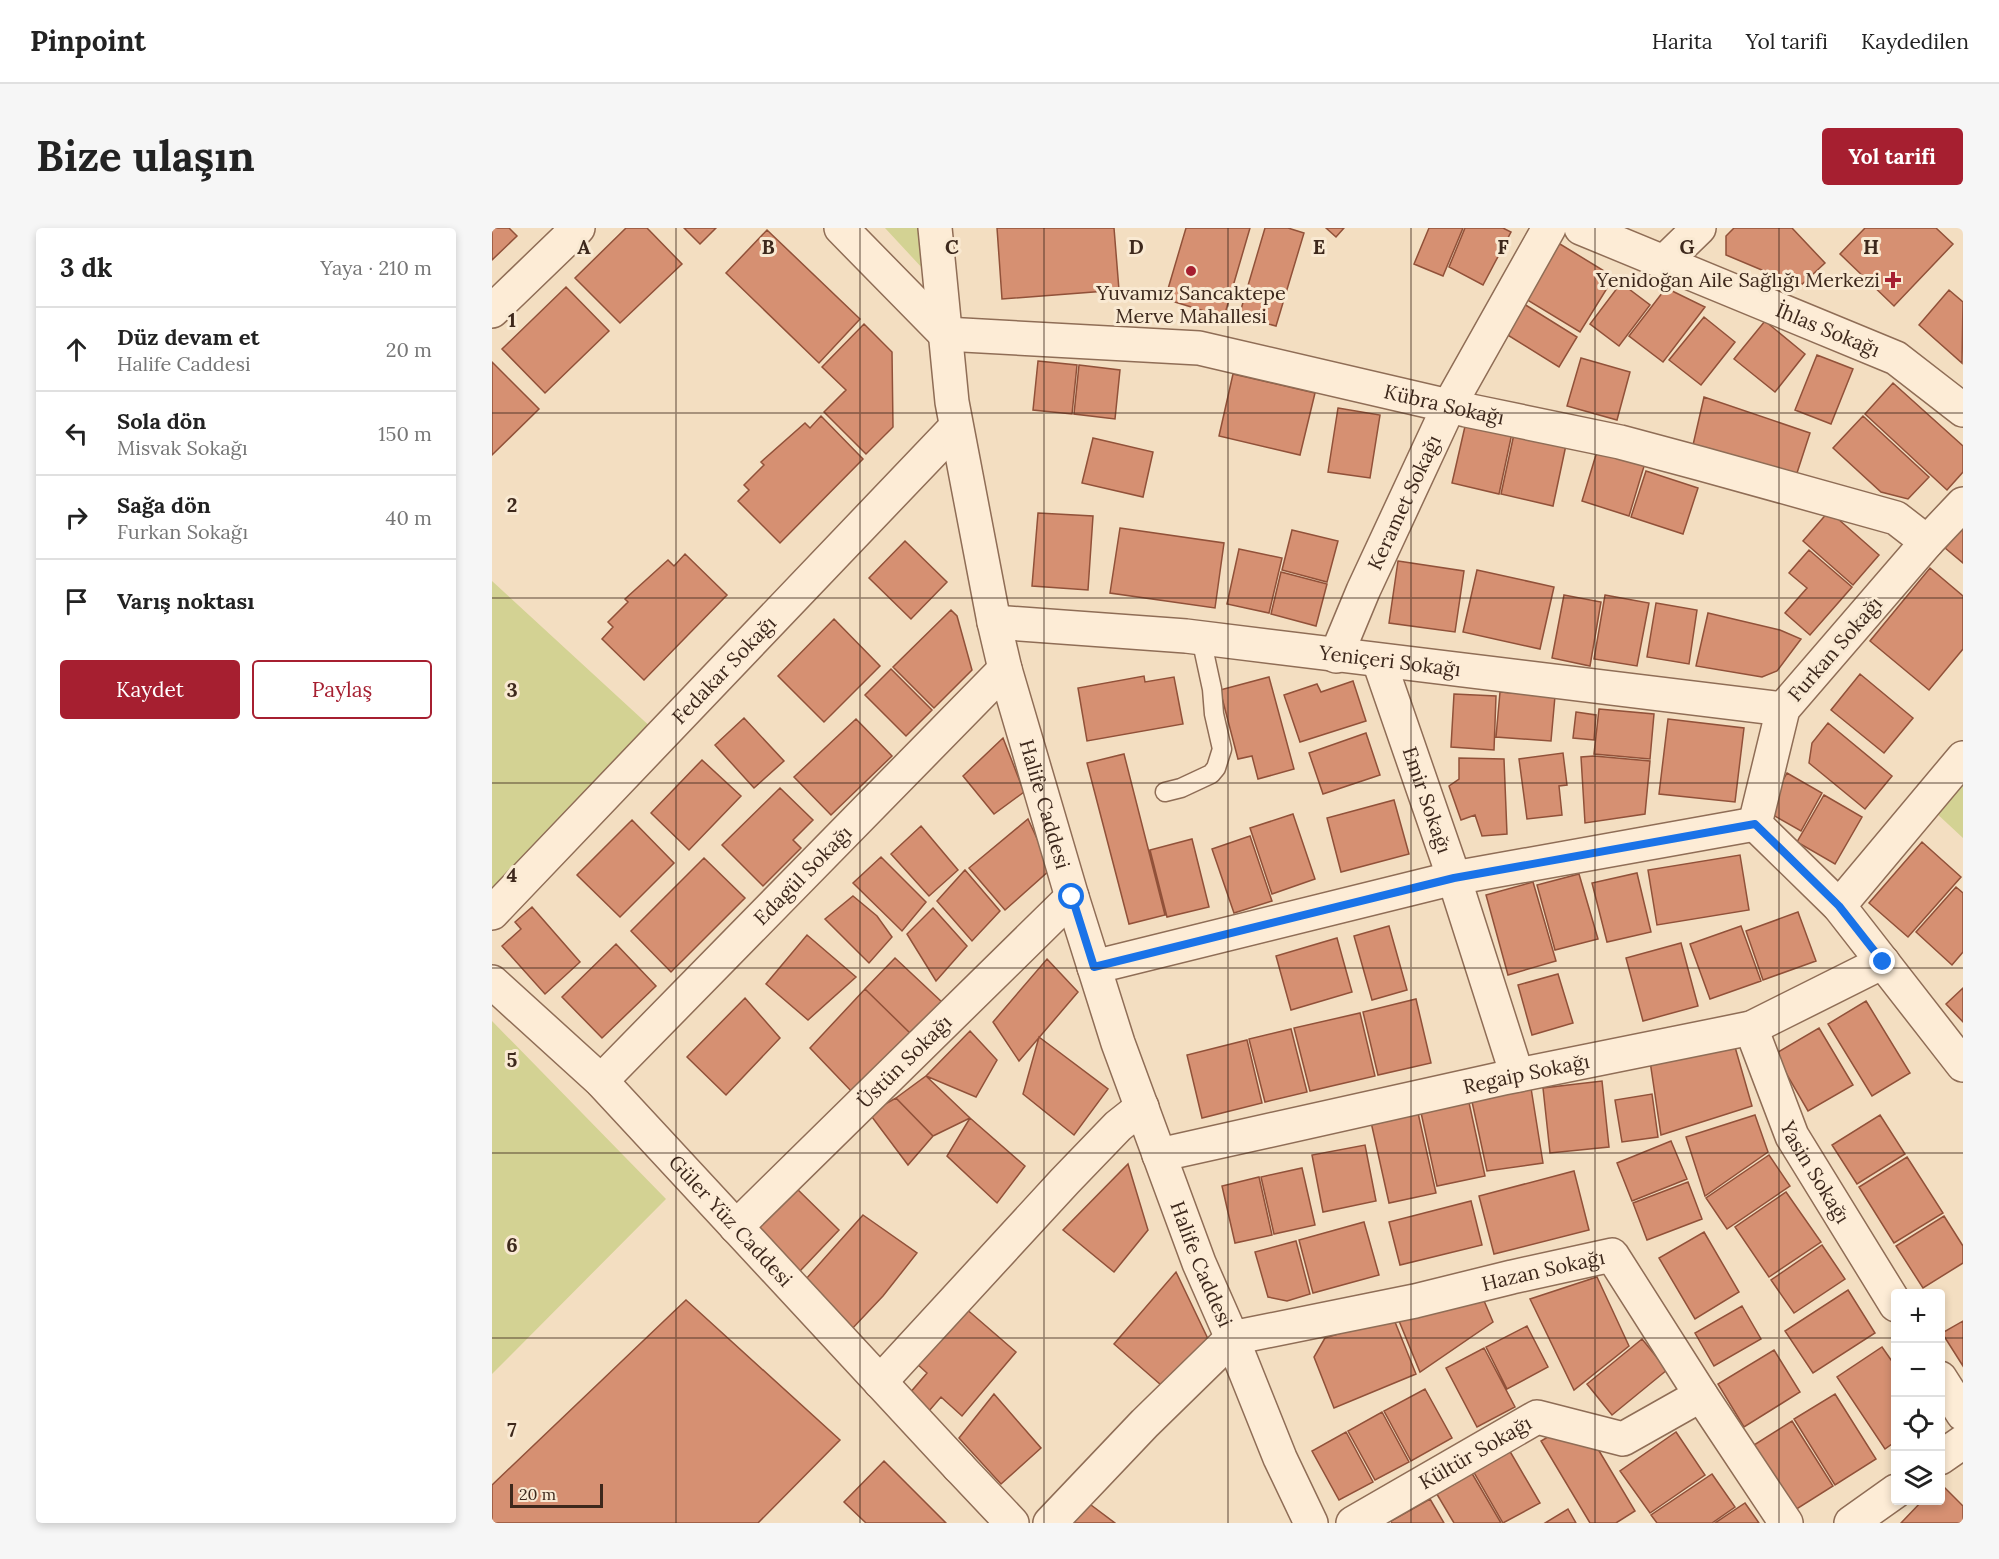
<!DOCTYPE html>
<html lang="tr">
<meta charset="utf-8">
<style>
:root{--surface:#fff;--page:#f6f6f6;--text:#222;--muted:#767676;--line:#e0e0e0;--accent:#a61f30}
body{margin:0;font-family:Lora,serif;background:var(--page);color:var(--text)}
.controls{position:absolute;right:18px;bottom:18px;display:grid;overflow:hidden;border-radius:6px;box-shadow:0 3px 9px #0003}
.controls button{width:54px;height:54px;display:grid;place-items:center;padding:0;border:0;border-bottom:2px solid var(--line);background:var(--surface);color:var(--text);font:30px sans-serif}
.scale{position:absolute;left:18px;bottom:15px;width:93px;box-sizing:border-box;padding-left:6px;border:3px solid #3d281c;border-top:0;font-size:16px;line-height:21px;white-space:nowrap;color:#3d281c;-webkit-text-stroke:4px #f9e9d2;paint-order:stroke}
.stop{position:absolute;width:18px;height:18px;margin:-14px;border:4px solid #1a73e8;border-radius:50%;background:#fff}
.stop.end{background:#1a73e8;border-color:#fff;box-shadow:0 2px 6px #0008}
.list{margin:0;padding:0;list-style:none}
h2{display:flex;justify-content:space-between;align-items:center;height:78px;margin:0;padding:0 24px;font-size:26px}
h2 small{font-size:20px;font-weight:400;color:var(--muted)}
.list li{display:grid;grid-template-columns:39px 1fr auto;gap:18px;align-items:center;box-sizing:border-box;height:84px;padding:0 24px;border-top:2px solid var(--line)}
.list b{display:block;font-size:22px;white-space:nowrap}
.list p{margin:0;font-size:20px;white-space:nowrap;color:var(--muted)}
.list em{font-size:20px;font-style:normal;color:var(--muted)}
.actions{display:flex;gap:12px;padding:18px 24px}
.actions a{flex:1;padding:14px 0;border:2px solid var(--accent);border-radius:6px;text-align:center;font-size:21px;color:var(--accent)}
.actions .main{background:var(--accent);color:#fff}
.icon{flex:none;width:33px;height:33px;fill:none;stroke:currentColor;stroke-width:2;stroke-linecap:round;stroke-linejoin:round}
.map{position:relative;flex:none;width:1471px;height:1295px;overflow:hidden;border-radius:6px}
header{display:flex;align-items:center;gap:36px;box-sizing:border-box;height:84px;padding:0 30px;background:var(--surface);border-bottom:2px solid var(--line)}
header strong{font-size:28px}
nav{display:flex;gap:33px;margin-inline-start:auto;font-size:21px}
.intro{display:flex;align-items:center;justify-content:space-between;box-sizing:border-box;height:144px;padding:0 36px}
h1{margin:0;font-size:42px}
.button{padding:15px 27px;border-radius:6px;background:var(--accent);color:#fff;font-size:21px;font-weight:700}
main{display:flex;gap:36px;padding:0 36px}
aside{flex:1;background:var(--surface);border-radius:6px;box-shadow:0 3px 9px #0003}
.map>svg:first-child{display:block}
.green{fill:#d3d293}
.building{fill:#d69072;stroke:#915139;stroke-width:1.5}
.lines{fill:none;stroke-linecap:round;stroke-linejoin:round}
.service-casing{stroke:#8f6d56;stroke-width:21}
.minor-casing{stroke:#8f6d56;stroke-width:36}
.tertiary-casing{stroke:#8f6d56;stroke-width:36}
.service{stroke:#fdecd6;stroke-width:18}
.minor{stroke:#fdecd6;stroke-width:33}
.tertiary{stroke:#fdecd6;stroke-width:33}
.route{stroke:#1a73e8;stroke-width:8}
.grid{fill:none;stroke:#3d281c;stroke-width:1.5;stroke-opacity:0.55}
.poi-dot{fill:#a61f30;stroke:#f9e9d2;stroke-width:2}
.labels{text-anchor:middle;stroke-width:6;stroke-linejoin:round;paint-order:stroke}
.poi-label{font-size:20px;fill:#3d281c;stroke:#f9e9d2;text-anchor:end}
.street-label{font-size:20px;fill:#3d281c;stroke:#f9e9d2}
.grid-label{font-size:20px;text-anchor:middle;font-weight:bold;fill:#3d281c;stroke:#f9e9d2;stroke-width:6;stroke-linejoin:round;paint-order:stroke}
</style>
<header>
<strong>Pinpoint</strong>
<nav><a>Harita</a><a>Yol tarifi</a><a>Kaydedilen</a></nav>
</header>
<div class="intro"><h1>Bize ulaşın</h1><a class="button">Yol tarifi</a></div>
<main>
<aside>
<h2>3 dk<small>Yaya · 210 m</small></h2>
<ul class="list">
<li><svg class="icon" aria-label="ahead" viewBox="0 0 24 24"><path d="M12 20V5M6 11l6-6 6 6"/></svg><div><b>Düz devam et</b><p>Halife Caddesi</p></div><em>20 m</em></li>
<li><svg class="icon" aria-label="left" viewBox="0 0 24 24"><path d="M17 20v-9H6M10 6l-5 5 5 5"/></svg><div><b>Sola dön</b><p>Misvak Sokağı</p></div><em>150 m</em></li>
<li><svg class="icon" aria-label="right" viewBox="0 0 24 24"><path d="M7 20v-9h11M14 6l5 5-5 5"/></svg><div><b>Sağa dön</b><p>Furkan Sokağı</p></div><em>40 m</em></li>
<li><svg class="icon" aria-label="arrive" viewBox="0 0 24 24"><path d="M6 21V4h12l-3 4 3 4H6"/></svg><div><b>Varış noktası</b></div></li>
</ul>
<div class="actions"><a class="main">Kaydet</a><a>Paylaş</a></div>
</aside>
<div class="map">
<svg width="1471" height="1295" viewBox="0 0 1471 1295">
<rect width="100%" height="100%" fill="#f3dec1"/>
<path class="green" d="M393 0H426L432 42Z
M0 353 175 514 0 684Z
M1471 550V610L1442 583Z
M0 793 174 971 0 1146Z"/>
<path class="building" d="M0 0H17L25 8 0 32Z
M134 0H155L190 36 128 95 83 50Z
M192 0H224L208 16Z
M505 0H622L627 62 510 71Z
M694 0H758L732 89 673 71Z
M773 0H796L812 5 784 98 747 88Z
M834 0H852L844 9Z
M937 0H971L951 48 922 36Z
M973 0H1011L1019 4 991 57 957 39Z
M1242 0H1300L1333 35 1308 58 1234 27V8Z
M1373 0H1444L1461 16 1402 78 1348 26Z
M275 2 368 91 327 135 234 45Z
M1063 13 1122 49 1088 104 1029 68Z
M1129 55 1158 77 1127 118 1098 96Z
M74 59 117 103 53 165 10 121Z
M1174 60 1213 79 1171 134 1137 108Z
M1457 62 1471 74 1470 135 1427 97Z
M1032 76 1085 109 1067 139 1014 106Z
M1212 89 1243 114 1209 157 1177 132Z
M1273 93 1313 126 1283 164 1242 131Z
M372 96 400 124 401 199 374 226 332 184 354 162 330 139Z
M1325 127 1361 141 1339 196 1303 182Z
M1089 130 1138 144 1125 192 1075 178Z
M546 133 585 137 580 186 541 182Z
M0 134 47 181 0 227Z
M587 137 628 142 623 191 582 186Z
M741 146 823 165 808 227 727 208Z
M1401 155 1471 218V244L1455 262 1373 186Z
M1212 169 1318 205 1304 248 1201 217Z
M846 180 888 187 878 250 836 244Z
M329 188 371 231 288 315 246 273 257 262 252 257 272 237 269 234 313 195 318 200Z
M1371 188 1437 249 1416 271 1389 264 1341 220Z
M974 194 1020 205 1007 266 960 255Z
M1022 206 1074 217 1061 278 1009 266Z
M601 210 661 224 651 269 590 255Z
M1106 220 1153 235 1137 288 1090 273Z
M1154 243 1206 260 1191 306 1139 289Z
M1337 283 1387 327 1361 357 1311 313Z
M546 285 601 288 596 362 540 358Z
M1471 299V335L1453 320Z
M628 300 732 315 723 380 618 365Z
M800 302 846 313 835 354 790 342Z
M413 313 455 354 419 391 377 350Z
M747 321 790 330 777 385 735 376Z
M1317 322 1360 359 1318 407 1293 385 1315 360 1297 345Z
M193 326 235 367 152 452 110 411 121 399 116 394 136 374 133 371 176 332 182 338Z
M906 333 972 343 963 404 897 395Z
M1438 340 1471 368V421L1437 462 1378 413Z
M985 342 1062 359 1048 421 971 404Z
M789 344 835 356 824 398 779 386Z
M1072 367 1109 374 1098 438 1060 430Z
M1113 367 1157 375 1145 438 1102 431Z
M1164 375 1205 382 1197 436 1155 429Z
M459 382 465 388 480 442 442 480 401 439Z
M1216 385 1288 402 1309 411 1285 443 1270 449 1204 438Z
M342 391 388 438 332 494 286 448Z
M399 441 440 482 414 508 373 467Z
M1368 446 1421 490 1392 525 1339 482Z
M652 448 653 454 682 449 691 496 595 513 586 460Z
M777 449 802 541 766 551 760 528 746 531 728 462Z
M861 453 874 493 808 514 792 467 825 456 829 464Z
M1008 464 1063 468 1059 513 1004 509Z
M962 466 1004 468 1002 522 959 519Z
M1107 481 1162 486 1158 531 1102 526Z
M1084 484 1104 487 1102 512 1081 510Z
M252 490 292 533 262 560 223 517Z
M364 491 400 528 339 587 302 549Z
M1176 491 1252 500 1243 574 1167 566Z
M1336 495 1400 548 1373 581 1317 535 1320 515Z
M874 505 888 547 831 566 817 525Z
M511 510 532 564 502 586 471 548Z
M1071 525 1075 557 1067 558 1070 587 1035 591 1027 531Z
M632 526 673 687 637 696 595 535Z
M1102 528 1158 533 1153 586 1093 595 1089 529Z
M967 530 1012 531 1015 606 990 608 983 587 969 592 957 558 967 551Z
M210 532 249 568 197 622 159 585Z
M1295 545 1330 565 1309 603 1274 583Z
M288 560 321 592 301 612 309 620 271 658 230 617Z
M1332 567 1370 589 1343 636 1305 614Z
M902 572 917 626 849 644 835 590Z
M801 586 823 651 780 666 758 600Z
M536 591 559 641 513 682 477 640Z
M140 592 182 635 128 689 85 647Z
M429 598 466 642 437 668 399 626Z
M758 608 780 673 742 685 720 621Z
M700 611 717 679 675 689 658 622Z
M1430 614 1469 649 1416 709 1377 675Z
M1248 627 1257 682 1165 697 1156 642Z
M389 629 434 674 410 703 361 655Z
M212 630 253 670 179 744 139 703Z
M473 642 508 683 480 713 445 673Z
M1145 645 1159 704 1115 714 1100 655Z
M1087 646 1106 711 1063 722 1045 657Z
M1041 654 1064 733 1016 747 994 667Z
M1464 659 1471 665V724L1460 737 1424 704Z
M361 668 385 688 400 709 377 735 333 691Z
M40 679 88 734 53 766 10 718 29 701 23 694Z
M441 680 475 718 444 753 415 706Z
M1306 684 1324 733 1271 752 1254 703Z
M897 698 915 762 880 772 862 708Z
M1249 698 1269 753 1218 771 1198 716Z
M315 707 364 749 316 792 274 756Z
M845 710 860 764 799 782 784 728Z
M1189 715 1206 778 1151 793 1134 730Z
M124 716 164 758 110 810 70 769Z
M403 730 452 776 421 808 373 761Z
M555 731 586 764 527 833 501 794Z
M1066 746 1081 795 1040 807 1026 757Z
M1471 760V794L1454 776Z
M373 761 421 808 362 866 318 820Z
M253 770 288 810 234 867 195 829Z
M924 771 939 835 886 847 871 784Z
M1374 773 1418 845 1380 868 1336 796Z
M868 785 883 848 818 863 802 800Z
M1327 800 1361 857 1316 883 1283 826Z
M799 801 815 864 773 874 757 811Z
M478 803 505 832 484 869 434 848Z
M547 809 616 861 582 907 531 866Z
M755 812 770 875 710 890 695 827Z
M1243 819 1260 878 1169 907 1158 833Z
M434 848 478 890 441 908 404 870Z
M1110 853 1117 919 1058 925 1051 860Z
M1039 860 1051 935 995 943 979 869Z
M1160 866 1166 909 1130 914 1123 872Z
M404 870 441 908 416 937 377 885Z
M976 870 993 948 945 958 928 880Z
M926 885 944 965 897 975 879 894Z
M1263 887 1276 924 1213 968 1194 909Z
M1388 887 1413 926 1365 956 1340 917Z
M478 890 533 938 505 975 455 928Z
M1179 913 1195 951 1140 973 1125 935Z
M873 917 884 973 831 984 820 927Z
M1277 927 1298 958 1235 1001 1214 970Z
M1415 929 1451 985 1402 1015 1367 959Z
M636 936 656 1002 622 1044 571 1002Z
M810 940 823 997 782 1006 769 949Z
M1082 943 1097 1002 1002 1026 987 968Z
M767 949 780 1007 743 1015 730 958Z
M1196 954 1210 991 1155 1012 1141 975Z
M302 958 347 1002 308 1043 262 1000Z
M1294 964 1329 1014 1277 1049 1243 999Z
M979 973 990 1017 908 1037 897 994Z
M371 987 425 1025 391 1068 359 1102 314 1051Z
M1452 988 1471 1018V1035L1431 1060 1404 1018Z
M872 994 887 1047 821 1065 807 1012Z
M1212 1004 1247 1064 1203 1091 1167 1030Z
M804 1013 818 1066 795 1073 776 1069 763 1024Z
M1330 1017 1353 1051 1302 1085 1279 1052Z
M684 1044 717 1113 677 1164 622 1116Z
M1105 1049 1137 1118 1082 1162 1038 1071Z
M1356 1062 1383 1105 1321 1145 1293 1103Z
M990 1068 1001 1094 928 1144 905 1088Z
M194 1072 348 1212 266 1295H0V1257Z
M1250 1078 1269 1111 1222 1138 1203 1105Z
M472 1079 524 1124 470 1188 449 1169 437 1183 417 1166 435 1145 424 1135Z
M901 1089 924 1146 842 1180 822 1129 833 1110Z
M1471 1093V1138L1450 1105Z
M1035 1098 1056 1139 1015 1161 994 1119Z
M1150 1111 1175 1142 1120 1187 1095 1156Z
M1390 1119 1404 1139V1213L1393 1221 1345 1149Z
M992 1120 1023 1179 985 1199 954 1140Z
M1282 1122 1308 1164 1252 1199 1226 1156Z
M933 1161 960 1210 919 1233 892 1183Z
M502 1166 549 1220 509 1256 467 1210Z
M1343 1166 1384 1231 1343 1257 1302 1191Z
M890 1184 917 1234 883 1252 856 1203Z
M1300 1193 1341 1258 1303 1282 1262 1217Z
M854 1204 881 1254 847 1272 820 1223Z
M1064 1204 1103 1216 1143 1283 1124 1295H1098L1049 1213Z
M1184 1204 1213 1247 1158 1285 1128 1243Z
M1016 1220 1048 1275 1011 1295 980 1241Z
M392 1233 454 1295H374L352 1274Z
M978 1242 1009 1295H962L943 1263Z
M1220 1246 1243 1279 1220 1295H1165L1159 1287Z
M1448 1255 1471 1278V1295H1409L1431 1272H1448Z
M591 1271 623 1295H574Z
M938 1271 952 1295H900L899 1293Z
M1253 1275 1267 1295H1223Z
M1076 1281 1084 1295H1053Z"/>
<g class="lines">
<defs>
<path id="service" d="M673 564 689 560 719 546 724 540 730 521 722 486 720 461 709 410"/>
<g id="minor">
<path id="s1" d="M1089 0 1404 130 1471 182"/>
<path d="M1172 34 1207 0"/>
<path d="M0 83 86 0"/>
<path id="s2" d="M453 106 707 120 974 182 1128 214 1210 236 1404 290 1435 314"/>
<path d="M1471 276 1435 314 1291 481 1263 596 1347 678 1471 837"/>
<path id="s3" d="M502 394 694 408 1291 481"/>
<path id="s4" d="M844 428 871 363 957 178 1057 0"/>
<path id="s5" d="M887 433 962 650 1025 847"/>
<path d="M1347 678 1471 530"/>
<path id="s6" d="M0 685 464 199"/>
<path d="M602 739 962 650 1263 596"/>
<path id="s7" d="M1259 800 1300 908 1404 1077"/>
<path id="s8" d="M109 853 513 441"/>
<path id="s9" d="M667 927 1012 850 1259 800 1391 734"/>
<path id="s10" d="M244 999 580 669"/>
<path d="M1448 1150 1471 1186"/>
<path d="M388 1154 573 953 626 898 650 879"/>
<path d="M467 1239 520 1295"/>
<path id="s11" d="M558 1295 653 1195 740 1110 923 1073 1020 1049 1120 1027 1209 1167 1294 1295"/>
<path id="s12" d="M861 1295 1045 1189 1131 1211 1209 1167"/>
</g>
<g id="tertiary">
<path d="M349 0 453 106"/>
<path id="s13" d="M443 0 460 174 502 394 513 441 580 669 626 815 707 1035 740 1110 788 1230 819 1295"/>
<path id="s14" d="M0 754 109 853 467 1239"/>
<path d="M1448 1230 1471 1214"/>
<path d="M1359 1295 1404 1263"/>
</g>
</defs>
<use href="#service" class="service-casing"/>
<use href="#minor" class="minor-casing"/>
<use href="#tertiary" class="tertiary-casing"/>
<use href="#service" class="service"/>
<use href="#minor" class="minor"/>
<use href="#tertiary" class="tertiary"/>
</g>
<g class="lines">
<path class="route" d="M580 669 602 739 962 650 1263 596 1347 678 1391 734"/>
</g>
<path class="grid" d="M184 0V1295M368 0V1295M552 0V1295M736 0V1295M919 0V1295M1103 0V1295M1287 0V1295M0 185H1471M0 370H1471M0 555H1471M0 740H1471M0 925H1471M0 1110H1404M1448 1110H1471"/>
<g class="poi-dot">
<circle cx="699" cy="43" r="6"/>
<path d="M1398 43h6v6h6v6h-6v6h-6v-6h-6v-6h6z"/>
</g>
<g class="labels">
<g class="poi-label">
<text x="1388" y="59">Yenidoğan Aile Sağlığı Merkezi</text>
<text x="699" y="72" text-anchor="middle">Yuvamız Sancaktepe<tspan x="699" dy="23">Merve Mahallesi</tspan></text>
</g>
<g class="street-label">
<text dy="7" stroke="none"><textPath href="#s1" startOffset="267">İhlas Sokağı</textPath></text>
<text dy="7" stroke="none"><textPath href="#s2" startOffset="506">Kübra Sokağı</textPath></text>
<text dy="7" stroke="none"><textPath href="#s4" startOffset="168">Keramet Sokağı</textPath></text>
<text transform="translate(1343 421) rotate(-49)" y="7">Furkan Sokağı</text>
<text dy="7" stroke="none"><textPath href="#s3" startOffset="398">Yeniçeri Sokağı</textPath></text>
<text dy="7" stroke="none"><textPath href="#s6" startOffset="336">Fedakar Sokağı</textPath></text>
<text dy="7" stroke="none"><textPath href="#s5" startOffset="147">Emir Sokağı</textPath></text>
<text dy="7" stroke="none"><textPath href="#s13" startOffset="588">Halife Caddesi</textPath></text>
<text dy="7" stroke="none"><textPath href="#s8" startOffset="288">Edagül Sokağı</textPath></text>
<text dy="7" stroke="none"><textPath href="#s10" startOffset="236">Üstün Sokağı</textPath></text>
<text dy="7" stroke="none"><textPath href="#s9" startOffset="376">Regaip Sokağı</textPath></text>
<text dy="7" stroke="none"><textPath href="#s7" startOffset="158">Yasin Sokağı</textPath></text>
<text dy="7" stroke="none"><textPath href="#s14" startOffset="338">Güler Yüz Caddesi</textPath></text>
<text dy="7" stroke="none"><textPath href="#s13" startOffset="1074">Halife Caddesi</textPath></text>
<text dy="7" stroke="none"><textPath href="#s11" startOffset="578">Hazan Sokağı</textPath></text>
<text dy="7" stroke="none"><textPath href="#s12" startOffset="141">Kültür Sokağı</textPath></text>
</g>
</g>
<g class="grid-label">
<text x="92" y="26">A</text>
<text x="276" y="26">B</text>
<text x="460" y="26">C</text>
<text x="644" y="26">D</text>
<text x="827" y="26">E</text>
<text x="1011" y="26">F</text>
<text x="1195" y="26">G</text>
<text x="1379" y="26">H</text>
<text x="20" y="99">1</text>
<text x="20" y="284">2</text>
<text x="20" y="469">3</text>
<text x="20" y="654">4</text>
<text x="20" y="839">5</text>
<text x="20" y="1024">6</text>
<text x="20" y="1209">7</text>
</g>
</svg>
<div class="controls">
<button>+</button>
<button>−</button>
<button><svg class="icon" aria-label="locate" viewBox="0 0 24 24"><circle cx="12" cy="12" r="6"/><path d="M12 2v4M12 18v4M2 12h4M18 12h4"/></svg></button>
<button><svg class="icon" aria-label="layers" viewBox="0 0 24 24"><path d="M12 4l9 5-9 5-9-5zM3 14l9 5 9-5"/></svg></button>
</div>
<div class="scale">20 m</div>
<div class="stop" style="left:580px;top:669px"></div>
<div class="stop end" style="left:1391px;top:734px"></div>
</div>
</main>
